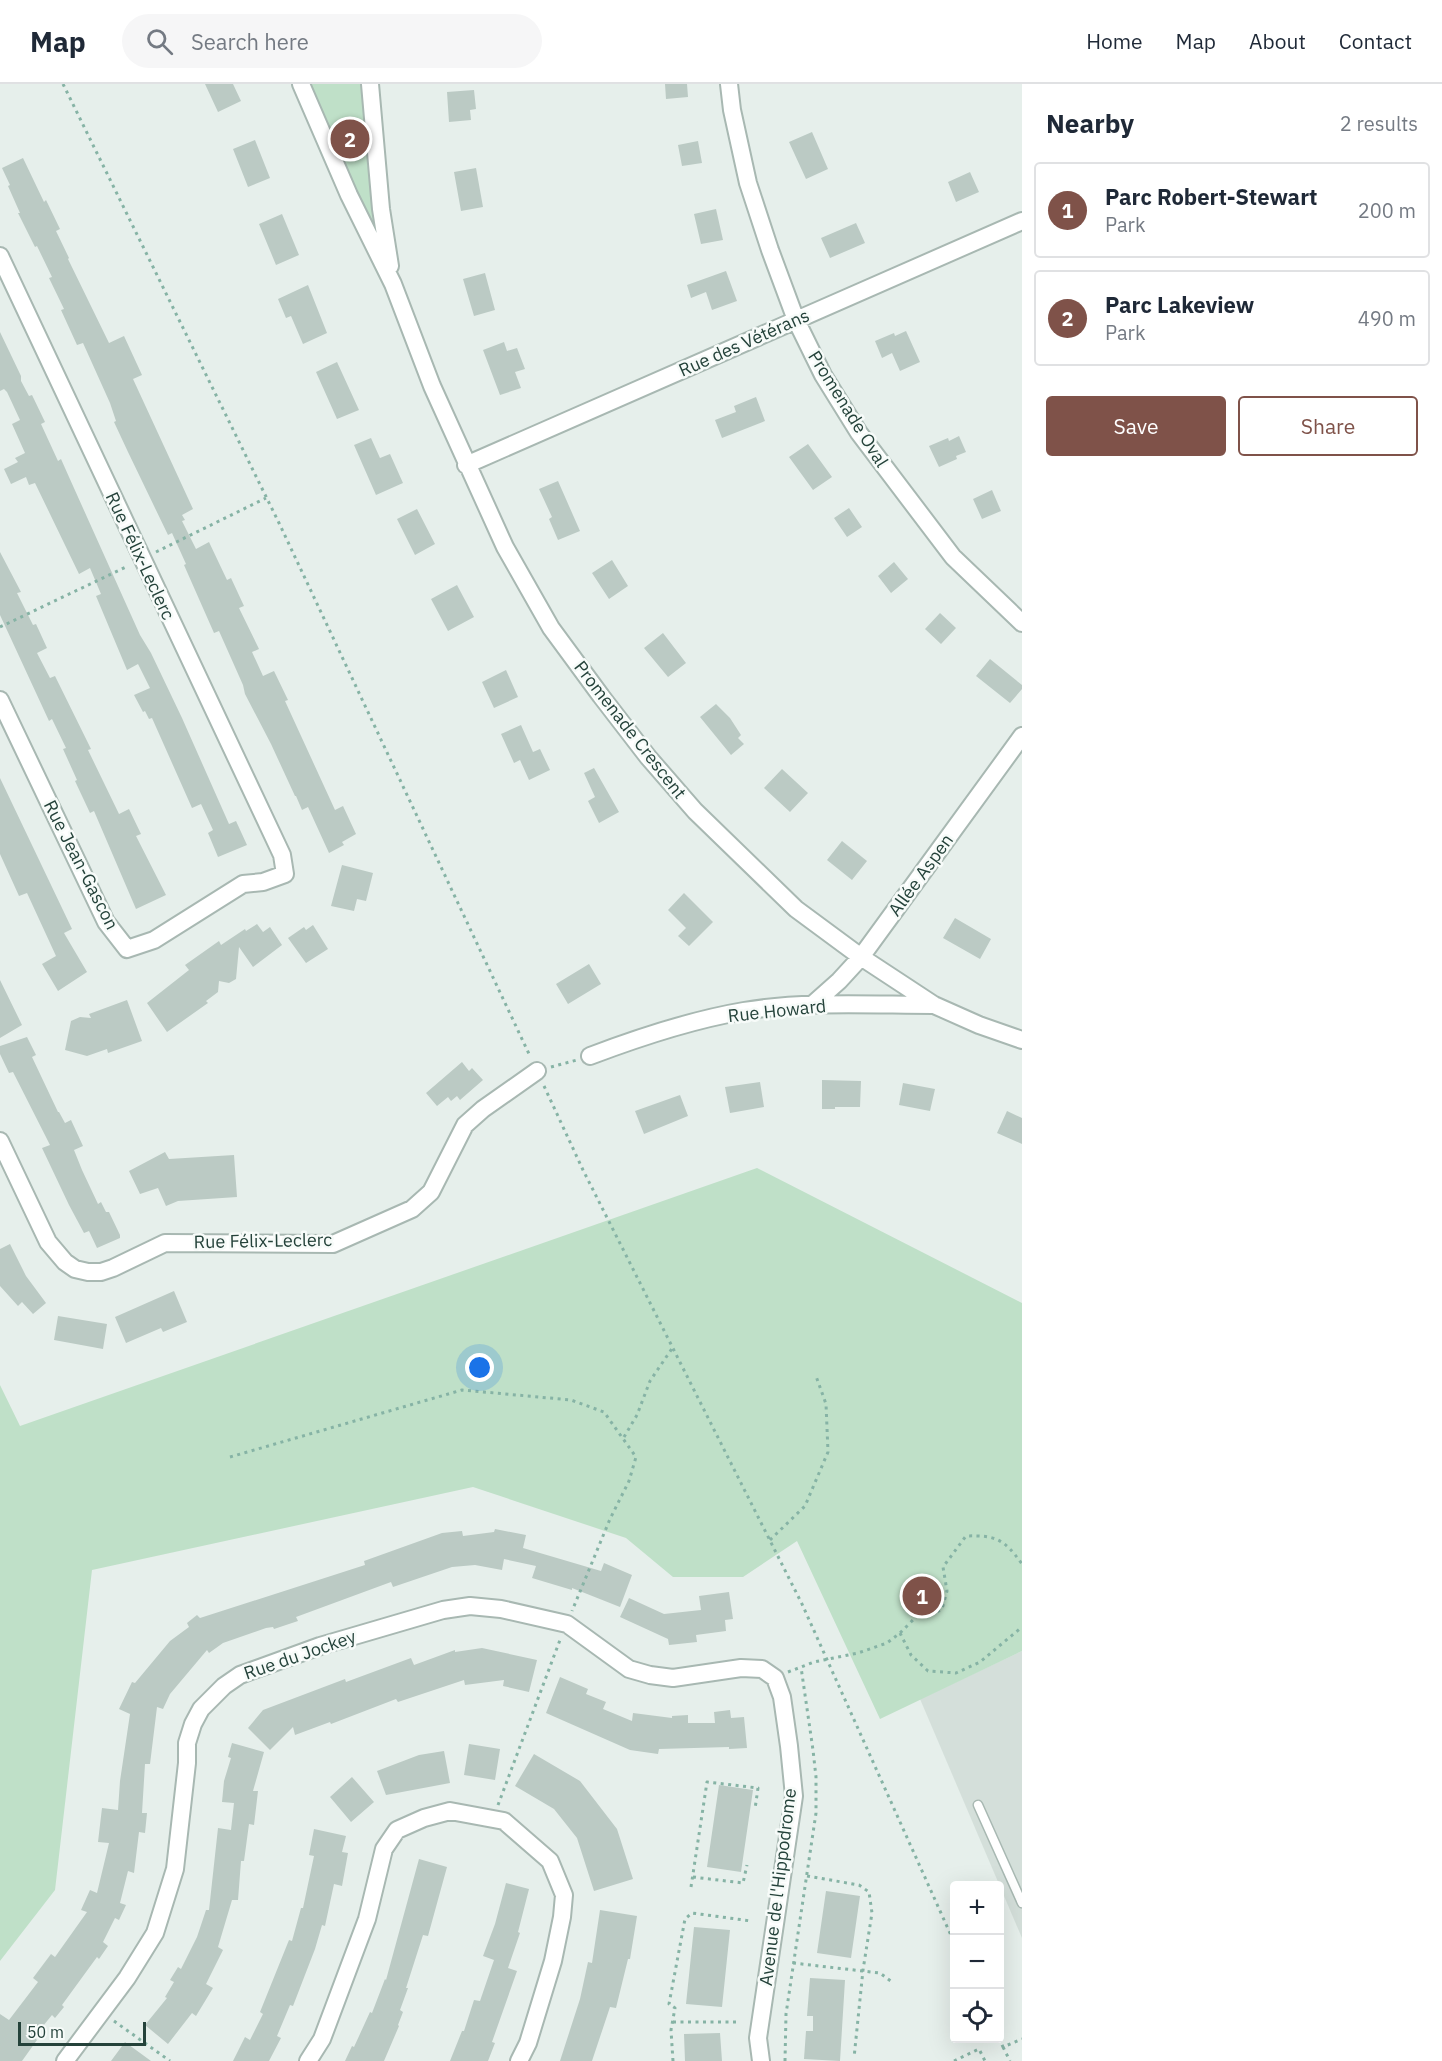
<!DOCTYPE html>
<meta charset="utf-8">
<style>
:root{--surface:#fff;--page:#f6f6f7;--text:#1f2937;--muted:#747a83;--line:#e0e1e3;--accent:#7f5249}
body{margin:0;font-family:"IBM Plex Sans",sans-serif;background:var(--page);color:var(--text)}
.controls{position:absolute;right:18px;bottom:18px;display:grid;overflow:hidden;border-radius:6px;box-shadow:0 6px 24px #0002}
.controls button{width:54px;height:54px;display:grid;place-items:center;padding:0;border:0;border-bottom:2px solid var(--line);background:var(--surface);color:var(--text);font:30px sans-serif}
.scale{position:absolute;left:18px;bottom:15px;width:128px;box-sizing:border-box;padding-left:6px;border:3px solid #24423a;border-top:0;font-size:16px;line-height:21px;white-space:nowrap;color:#24423a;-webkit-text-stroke:4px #f7fbf9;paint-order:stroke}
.you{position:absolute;left:480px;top:1284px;width:21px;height:21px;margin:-15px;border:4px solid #fff;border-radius:50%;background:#1a73e8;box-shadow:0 0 0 9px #1a73e833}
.badge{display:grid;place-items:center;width:39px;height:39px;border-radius:50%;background:var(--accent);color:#fff;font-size:20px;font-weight:700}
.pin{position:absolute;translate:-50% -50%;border:3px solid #fff;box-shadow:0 2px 6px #0006}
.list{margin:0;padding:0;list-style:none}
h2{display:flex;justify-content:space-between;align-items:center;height:78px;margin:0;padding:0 24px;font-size:26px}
h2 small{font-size:20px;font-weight:400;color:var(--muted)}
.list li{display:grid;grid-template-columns:39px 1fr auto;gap:18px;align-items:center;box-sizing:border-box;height:96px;margin:0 12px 12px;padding:0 12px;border:2px solid var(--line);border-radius:6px}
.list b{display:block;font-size:22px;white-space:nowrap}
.list p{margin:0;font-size:20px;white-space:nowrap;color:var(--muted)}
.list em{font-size:20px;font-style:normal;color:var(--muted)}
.actions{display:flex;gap:12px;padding:18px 24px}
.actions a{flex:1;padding:14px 0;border:2px solid var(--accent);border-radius:6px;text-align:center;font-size:21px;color:var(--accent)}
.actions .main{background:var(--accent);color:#fff}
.icon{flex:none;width:33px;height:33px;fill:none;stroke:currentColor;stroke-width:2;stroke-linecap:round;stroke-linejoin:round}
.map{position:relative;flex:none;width:1022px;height:1977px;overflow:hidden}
header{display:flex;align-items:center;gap:36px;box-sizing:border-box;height:84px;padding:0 30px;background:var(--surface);border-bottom:2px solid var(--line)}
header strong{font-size:28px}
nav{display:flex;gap:33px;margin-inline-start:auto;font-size:21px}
.search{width:420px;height:54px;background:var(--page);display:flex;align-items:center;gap:15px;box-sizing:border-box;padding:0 21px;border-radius:33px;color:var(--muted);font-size:22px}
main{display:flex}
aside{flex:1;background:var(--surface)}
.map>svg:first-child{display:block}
.built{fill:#d4dfda}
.green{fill:#bfe0c8}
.building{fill:#bbcac4}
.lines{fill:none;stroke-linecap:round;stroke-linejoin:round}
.service-casing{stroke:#a8b8b2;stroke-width:11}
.minor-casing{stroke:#a8b8b2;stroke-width:20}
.path{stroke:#86b3a5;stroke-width:3;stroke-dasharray:3 4.5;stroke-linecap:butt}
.service{stroke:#fff;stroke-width:8}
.minor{stroke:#fff;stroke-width:16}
.labels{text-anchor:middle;stroke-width:5;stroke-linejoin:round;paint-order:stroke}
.street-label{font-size:18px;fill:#24423a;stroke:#f7fbf9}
</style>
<header>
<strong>Map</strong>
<div class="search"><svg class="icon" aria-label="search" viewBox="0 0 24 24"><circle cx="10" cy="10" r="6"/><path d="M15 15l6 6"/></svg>Search here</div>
<nav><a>Home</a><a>Map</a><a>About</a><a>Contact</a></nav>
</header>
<main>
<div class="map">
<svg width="1022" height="1977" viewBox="0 0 1022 1977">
<rect width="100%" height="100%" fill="#e6efeb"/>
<path class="built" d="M1022 1567V1854L920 1615Z"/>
<path class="green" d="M301 0H370L393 200Z
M757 1084 1022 1219V1567L880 1635 797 1457 743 1493H673L626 1454 473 1403 92 1486 55 1806 0 1877V1301L20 1342Z"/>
<path class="building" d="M205 0H233L241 17 218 28Z
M665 0H687L688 13 666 15Z
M474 6 476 25 470 26 471 36 449 38 447 8Z
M812 48 828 85 806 95 789 58Z
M255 56 270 94 248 103 233 65Z
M698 57 702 79 682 82 678 61Z
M23 74 44 118 46 116 60 145 56 147 69 174 68 175 109 259 124 252 142 291 133 295 193 425 182 431 185 436 182 437 196 465 209 458 227 496 231 494 244 522 239 524 259 565 252 568 263 592 274 587 288 616 285 617 335 726 343 722 356 750 342 758 344 761 329 769 308 723 302 726 296 712H295L271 660 245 610 243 601 219 547 214 549 184 481 186 480 172 449 168 451 128 368 114 338 116 337 110 319 83 259 77 261 61 226 64 225 49 194 52 193 37 162 35 163 18 129H20L8 102 10 101 2 84Z
M476 84 483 123 461 127 454 88Z
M970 88 979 108 956 118 948 98Z
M716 125 723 156 701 160 694 130Z
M282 130 299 171 276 181 259 140Z
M856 139 865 159 830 174 821 154Z
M726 187 737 217 712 226 706 208 691 214 687 201Z
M485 189 495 226 474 232 463 195Z
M308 201 327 249 303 260 291 232 286 234 278 215Z
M906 247 920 278 900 287 892 269 882 274 875 257 894 249 895 252Z
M0 248 21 292V297L29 312 32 311 45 338 41 340 58 377 61 375 69 393 140 551 151 569 182 634 229 740 236 737 247 761 218 773 208 749 213 746 201 720 192 724 152 634 149 635 145 627 143 628 134 611 150 604 138 580 127 586 96 512 101 510 90 484 79 490 35 399 29 401 26 393 11 400 4 385 18 378 15 374 25 369 12 340 20 336 7 308 4 305 0 307Z
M504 258 507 267 517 264 525 285 515 288 521 304 500 311 483 266Z
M337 278 359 326 337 335 316 288Z
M756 313 765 337 722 354 715 336 736 328 734 322Z
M959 352 966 368 956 372 957 375 939 383 929 362 948 354 949 357Z
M371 354 380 374 390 370 403 399 376 411 354 361Z
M808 360 832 393 813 406 789 373Z
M558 397 580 447 558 456 549 435 552 433 539 405Z
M992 406 1001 427 982 435 973 415Z
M849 424 862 443 847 453 834 434Z
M417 425 435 460 415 471 397 435Z
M0 468 21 508 17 509 33 541 36 540 47 564 37 569 50 594 55 592 91 665 88 666 119 730 129 725 141 750 136 752 166 811 136 825 94 727 90 729 75 697 77 696 63 665 66 664 52 635 49 637 0 531Z
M612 476 628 502 609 515 592 489Z
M894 478 908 495 891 509 878 492Z
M457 501 474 533 448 547 431 515Z
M940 529 956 544 941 560 925 545Z
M663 549 686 579 668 593 644 564Z
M990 575 1022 601V605L1010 619 976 592Z
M506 586 518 613 494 624 482 598Z
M716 620 730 634 741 651 738 654 744 660 731 671 700 633Z
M521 641 533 668 540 665 550 686 529 696 520 676 514 679 501 650Z
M594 684 619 728 599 739 588 717 595 713 584 689Z
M782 685 808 709 790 728 764 704Z
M0 694 72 845 64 849 87 888 58 907 42 880 56 872 27 809 19 812 0 770Z
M842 757 867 777 852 796 827 776Z
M342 781 373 789 366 817 357 815 354 827 331 822Z
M684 809 713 838 689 862 678 852 686 844 668 826Z
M955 834 991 855 980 875 943 854Z
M257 840 263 848 270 843 282 861 253 883 239 863 236 895 229 899 219 897 218 908 206 917 208 919 167 948 147 919 189 886 185 881 219 857 221 861 245 845 246 847Z
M313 841 328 865 306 879 288 854 304 843 306 846Z
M589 880 601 900 568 920 556 900Z
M0 896 22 941 0 954Z
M127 916 142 957 108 969 107 965 87 972 65 966 71 937 80 933 91 934 89 930Z
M27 953 36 971 32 973 58 1028H59L65 1039 71 1036 83 1062 74 1066 82 1086 98 1120 101 1118 106 1128H109L120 1151V1154L97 1164 89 1147 84 1149 69 1121 42 1064 50 1061 13 988 9 989 0 970V962Z
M462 978 469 987 472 984 483 996 460 1016 457 1012 451 1017 448 1013 437 1022 426 1009Z
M822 996 861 997 860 1023H835V1025H822Z
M760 998 764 1023 730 1029 725 1003Z
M903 999 935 1005 930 1027 899 1021Z
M680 1011 688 1032 644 1050 635 1027Z
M1007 1027 1022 1034V1060L997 1049Z
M165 1068 169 1075 234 1071 237 1113 178 1117 166 1122 158 1104 140 1110 129 1087Z
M10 1160 26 1192 46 1219 33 1230 22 1218 18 1222 0 1202V1165Z
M174 1207 187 1238 163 1248 161 1244 126 1259 115 1233Z
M58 1232 107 1240 103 1265 54 1256Z
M495 1445 526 1451 523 1464 601 1487 604 1479 632 1491 620 1523 572 1504V1506L532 1494 536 1482 504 1475 502 1486 475 1481 452 1483 393 1503 391 1498 296 1533 298 1537 274 1545 273 1543 266 1544 223 1559 209 1569 207 1566 170 1610 163 1625 157 1623 150 1680H145L142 1729H147L145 1749 139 1748 134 1789 128 1787 120 1819 126 1821 119 1836 115 1834 103 1858 108 1862 99 1875 97 1873 62 1921 64 1923 55 1934 52 1931 34 1953 37 1956 22 1977H0V1930L9 1936 38 1898 33 1894 51 1870 55 1873 87 1828 81 1826 90 1806 97 1809 109 1759 98 1758 102 1724 118 1726 120 1697 130 1630 119 1625 132 1598 135 1599 170 1557 189 1543 187 1539 197 1531 200 1534 365 1481 364 1477 442 1449 462 1447 463 1452 494 1448Z
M729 1508 733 1535 725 1536 726 1547 696 1551 697 1558 669 1561 668 1555 620 1533 629 1514 664 1530 701 1526 699 1512Z
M482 1564 537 1576 529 1608 503 1602 504 1596 465 1601 464 1596 398 1618 396 1615 331 1640 330 1638 295 1651 293 1643 270 1666 248 1644 263 1626 345 1595 346 1598 411 1574 414 1581 455 1566V1568Z
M560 1593 588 1605 586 1610 606 1618 603 1625 632 1637 633 1629 672 1634V1632L688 1631V1639H715L714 1628 730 1626 731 1634 744 1633 747 1664 729 1665V1663L659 1665 658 1670 630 1666 546 1629Z
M232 1659 264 1668 253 1707H258L254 1741 249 1740 244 1777H241L238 1816H232L218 1863 223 1866 206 1900 213 1904 196 1932 192 1929 168 1960 145 1941 167 1914 165 1913 174 1898 170 1896 178 1883 181 1885 197 1853 206 1826H209L218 1744 231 1746 234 1719 222 1718 224 1697 231 1674 228 1673Z
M469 1660 500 1665 495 1696 464 1691Z
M444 1667 450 1699 386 1711 377 1687 419 1671Z
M534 1670 580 1697 617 1745 633 1795 594 1807 577 1754 554 1725 515 1702Z
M352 1693 374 1718 351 1738 330 1713Z
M719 1701 753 1706 741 1788 707 1783Z
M314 1745 346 1752 342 1768 348 1769 342 1802 334 1800 325 1842 322 1841 315 1865 293 1922 290 1921 277 1952 281 1954 269 1977H233L245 1953 250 1956 263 1930 260 1928 289 1856 292 1857 301 1824H303L314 1772 309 1771Z
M419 1775 447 1783 428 1852 423 1851 406 1904H408L400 1926 403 1928 398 1941 399 1942 384 1977H345L352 1962 354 1963 370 1928 372 1929 385 1895 386 1896Z
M506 1799 529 1805 518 1848 520 1849 508 1884 517 1887 492 1958 495 1959 488 1977H450L462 1947H464L474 1916 480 1917 494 1876 483 1872 495 1840Z
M826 1807 860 1812 851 1874 817 1869Z
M600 1826 637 1832 630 1875H628L616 1924 610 1923 592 1977H560L580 1915 588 1878 592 1879Z
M694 1843 730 1846 722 1923 686 1920Z
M810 1894 845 1896 840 1977 804 1975 806 1947H813V1932H807Z
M720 1949 722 1977H685L684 1950Z
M125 1958 151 1977H111Z"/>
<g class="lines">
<defs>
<path id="service" d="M978 1721 1022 1819"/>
<path id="minor" d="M301 0 349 111 393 200 432 302 505 463 551 544 601 612 648 673 695 727 796 825 861 873 934 921 979 941 1022 956
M370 0 381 125 390 182
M729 0 732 26 748 99 770 166 796 236 823 291 859 349 953 473 1022 539
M0 172 282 771 285 790 263 798 243 800 154 856 127 865 106 838 0 616
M466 381 1022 137
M812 921 839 897 861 873 1022 652
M590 972C640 953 691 936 744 927 803 917 873 921 933 921
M0 1057 48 1158 65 1178 75 1185 88 1188H101L113 1184 165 1159 333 1160 412 1125 431 1108 465 1041 483 1025 537 987
M65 1977 127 1894 155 1849 175 1785 187 1679V1659L193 1640 201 1625 224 1602 240 1591 320 1562 443 1526 470 1522 501 1525 567 1540 629 1585 650 1591 673 1594 741 1584 762 1585 775 1594 782 1613 789 1662 794 1712 758 1954 761 1977
M308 1977 322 1955 367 1835 384 1765 397 1746 424 1734 450 1727 504 1737 550 1777 564 1811 562 1833 553 1877 528 1959 519 1977"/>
</defs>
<use href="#service" class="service-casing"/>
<use href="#minor" class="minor-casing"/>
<path class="path" d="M63 0 279 439 530 972
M156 468 266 414
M0 543 128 482
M551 983 577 976
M544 1002 583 1086 802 1520 954 1858
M624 1353 637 1331 650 1297 673 1263
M230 1373 462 1306 571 1316 604 1328 636 1373 629 1397 610 1435 572 1527
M770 1456 805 1422 828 1368 826 1320 816 1292
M900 1549 911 1571 928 1587 956 1589 980 1578 1022 1543
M788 1588 814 1578 858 1569 887 1559 900 1549 917 1532 931 1531 942 1525 947 1507 943 1483 966 1452C996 1451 1004 1455 1022 1480
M498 1721 560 1556
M807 1792 859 1801 869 1808 872 1829 863 1886 854 1974
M693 1793 743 1799 747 1781
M691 1803 707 1698 758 1704 755 1725
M793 1879 880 1889 892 1898
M114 1937 170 1977
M673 1938H739
M999 1954 1003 1963 1022 1955
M1003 1963 1010 1977
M673 1977 671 1946 675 1924 669 1920 685 1835 692 1829 751 1837
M785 1977 786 1930 816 1729V1693L813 1666 801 1583
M954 1977 979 1965 985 1977"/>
<use href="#service" class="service"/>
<use href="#minor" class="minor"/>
</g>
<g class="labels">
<g class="street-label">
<text transform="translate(744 259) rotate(-24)" y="6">Rue des Vétérans</text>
<text transform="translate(848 325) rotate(58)" y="6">Promenade Oval</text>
<text transform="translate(140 472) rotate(65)" y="6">Rue Félix-Leclerc</text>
<text transform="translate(630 646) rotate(52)" y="6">Promenade Crescent</text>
<text transform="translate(81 781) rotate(63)" y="6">Rue Jean-Gascon</text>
<text transform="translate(921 791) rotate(-54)" y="6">Allée Aspen</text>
<text transform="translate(777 927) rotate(-6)" y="6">Rue Howard</text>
<text transform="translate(263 1157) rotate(-1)" y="6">Rue Félix-Leclerc</text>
<text transform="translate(300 1571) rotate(-19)" y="6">Rue du Jockey</text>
<text transform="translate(778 1803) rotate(-83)" y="6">Avenue de l'Hippodrome</text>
</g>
</g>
</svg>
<div class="controls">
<button>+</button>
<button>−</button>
<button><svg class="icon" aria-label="locate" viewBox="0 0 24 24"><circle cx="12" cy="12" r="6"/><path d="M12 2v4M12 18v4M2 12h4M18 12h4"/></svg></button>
</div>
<div class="scale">50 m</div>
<div class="you"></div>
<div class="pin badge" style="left:922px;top:1512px">1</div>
<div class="pin badge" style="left:350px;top:55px">2</div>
</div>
<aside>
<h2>Nearby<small>2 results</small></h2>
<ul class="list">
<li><span class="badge">1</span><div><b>Parc Robert-Stewart</b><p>Park</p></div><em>200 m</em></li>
<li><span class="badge">2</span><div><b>Parc Lakeview</b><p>Park</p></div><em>490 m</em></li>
</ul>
<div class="actions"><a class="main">Save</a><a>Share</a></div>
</aside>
</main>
